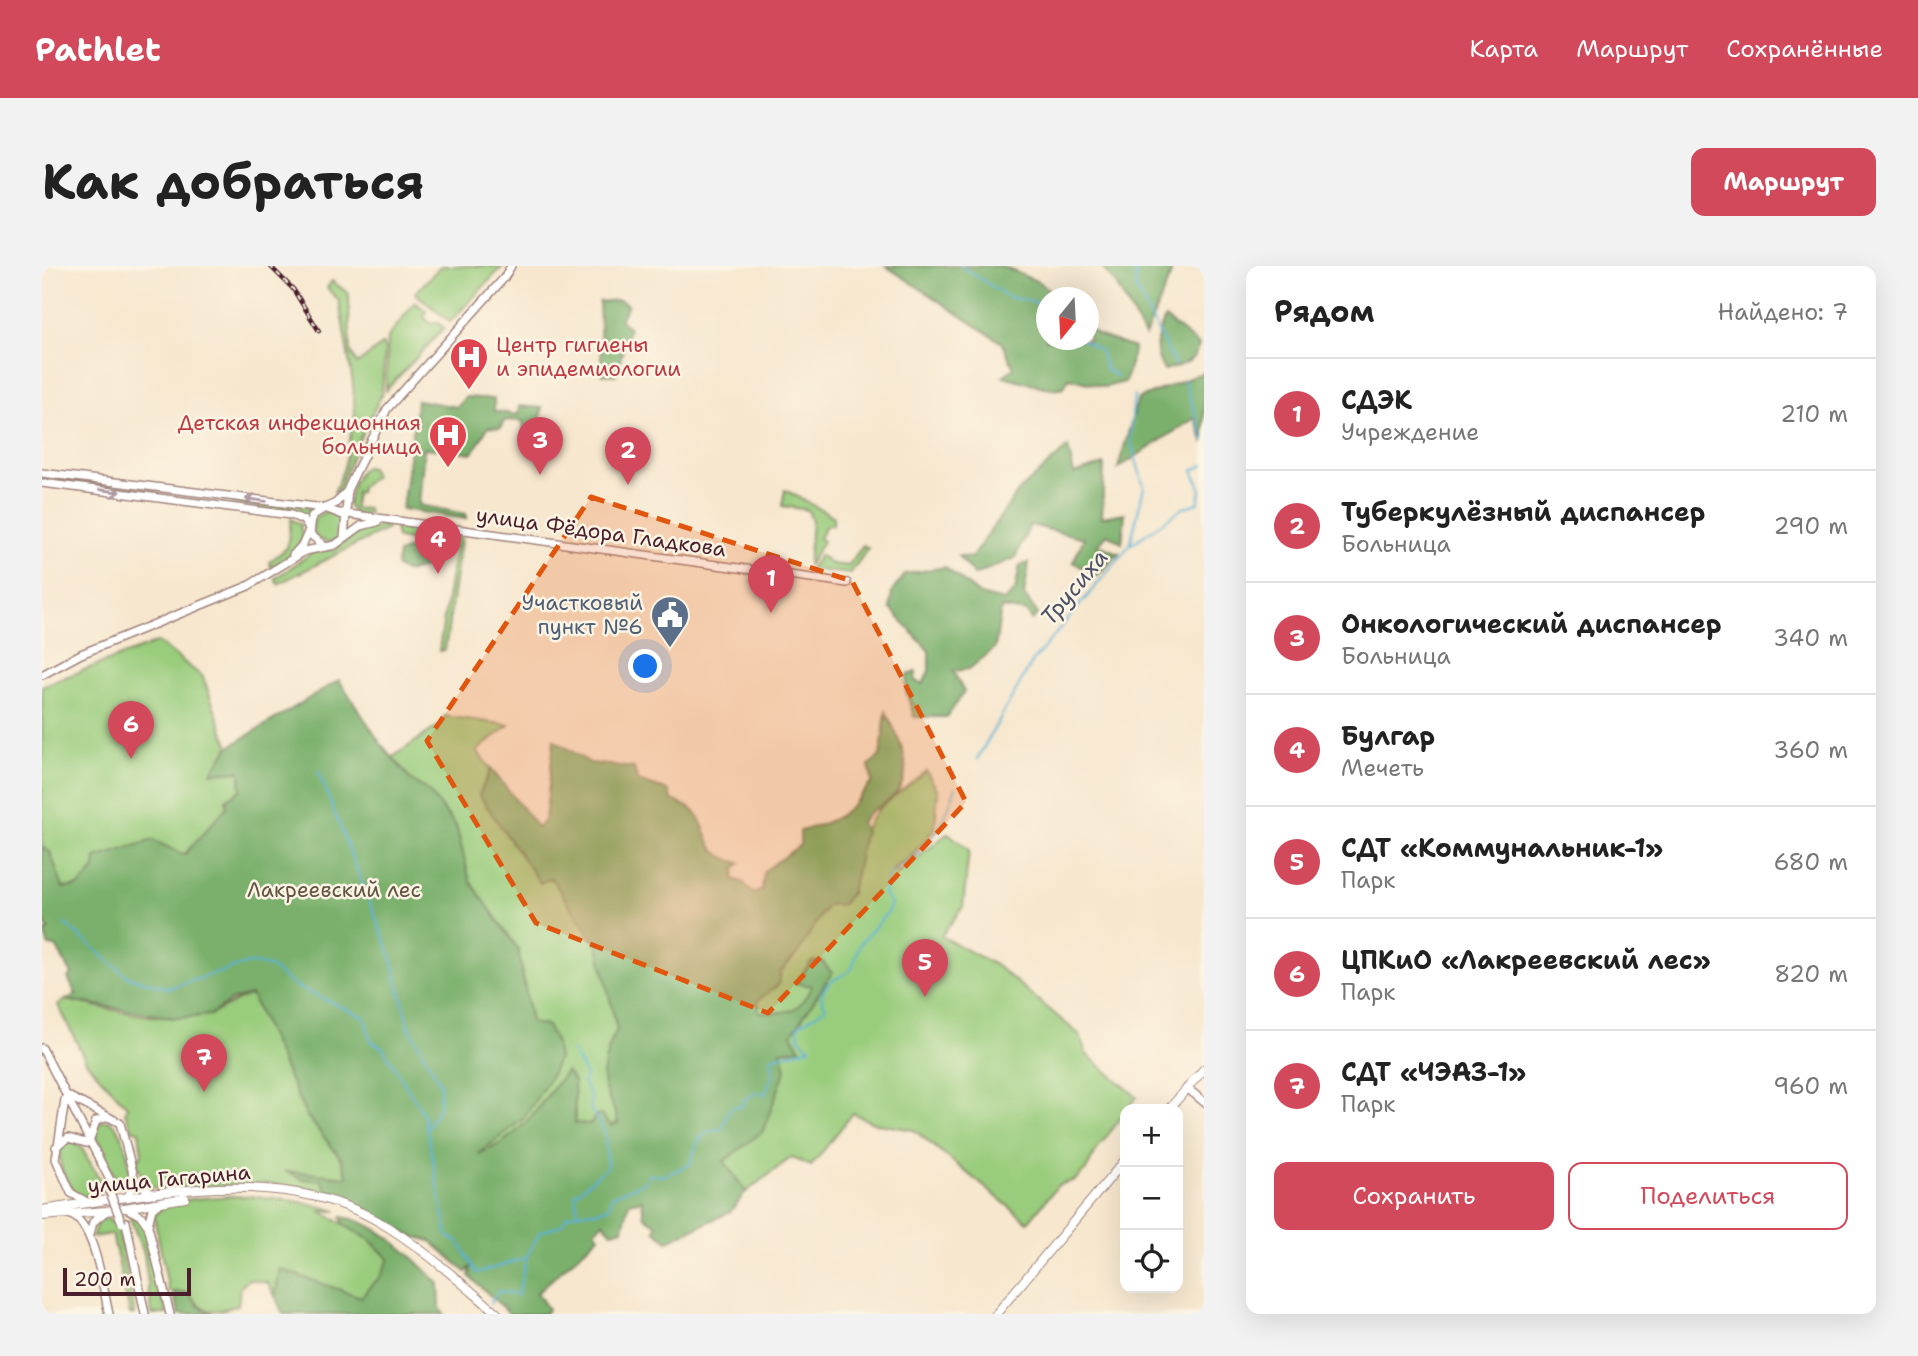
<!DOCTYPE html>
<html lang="ru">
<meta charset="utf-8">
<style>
:root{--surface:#fff;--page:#f2f2f2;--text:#222;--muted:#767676;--line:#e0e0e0;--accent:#d1495b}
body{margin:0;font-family:"Shantell Sans",sans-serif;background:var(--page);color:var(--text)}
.controls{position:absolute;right:21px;bottom:21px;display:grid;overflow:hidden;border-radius:14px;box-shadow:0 7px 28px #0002}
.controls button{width:63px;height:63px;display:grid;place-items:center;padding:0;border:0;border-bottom:2px solid var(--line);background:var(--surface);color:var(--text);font:35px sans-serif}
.compass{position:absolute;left:994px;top:21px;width:63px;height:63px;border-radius:50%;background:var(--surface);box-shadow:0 7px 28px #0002;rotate:198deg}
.scale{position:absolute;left:21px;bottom:18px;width:128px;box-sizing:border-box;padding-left:7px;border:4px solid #4a1f2b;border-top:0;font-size:19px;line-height:24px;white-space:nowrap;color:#4a1f2b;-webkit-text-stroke:5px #fcf5e5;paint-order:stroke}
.you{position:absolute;left:604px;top:401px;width:24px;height:24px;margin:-18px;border:5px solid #fff;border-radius:50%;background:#1a73e8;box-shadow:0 0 0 10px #1a73e833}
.badge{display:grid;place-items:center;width:46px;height:46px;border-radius:50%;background:var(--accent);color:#fff;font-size:23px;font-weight:700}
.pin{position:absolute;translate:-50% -58px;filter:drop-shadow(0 2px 4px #0008)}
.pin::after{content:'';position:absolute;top:37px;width:24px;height:21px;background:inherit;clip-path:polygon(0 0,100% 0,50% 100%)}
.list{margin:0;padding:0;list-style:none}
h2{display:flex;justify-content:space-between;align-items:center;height:91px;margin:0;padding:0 28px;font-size:30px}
h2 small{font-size:23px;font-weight:400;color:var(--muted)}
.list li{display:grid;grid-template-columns:46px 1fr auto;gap:21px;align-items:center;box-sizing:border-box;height:112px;padding:0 28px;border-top:2px solid var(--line)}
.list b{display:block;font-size:26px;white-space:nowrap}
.list p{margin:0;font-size:23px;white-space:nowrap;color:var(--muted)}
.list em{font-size:23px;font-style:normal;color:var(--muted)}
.actions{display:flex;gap:14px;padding:21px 28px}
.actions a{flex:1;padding:16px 0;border:2px solid var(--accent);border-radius:14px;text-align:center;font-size:24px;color:var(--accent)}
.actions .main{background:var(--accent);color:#fff}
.icon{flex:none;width:38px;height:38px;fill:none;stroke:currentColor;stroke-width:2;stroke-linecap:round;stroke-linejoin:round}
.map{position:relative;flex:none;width:1162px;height:1048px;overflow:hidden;border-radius:14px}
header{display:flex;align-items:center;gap:42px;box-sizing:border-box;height:98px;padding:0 35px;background:var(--accent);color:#fff}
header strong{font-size:33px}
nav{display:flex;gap:38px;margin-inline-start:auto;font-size:24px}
.intro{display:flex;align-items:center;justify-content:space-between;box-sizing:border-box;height:168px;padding:0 42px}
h1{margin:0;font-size:49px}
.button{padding:18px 32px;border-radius:14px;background:var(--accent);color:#fff;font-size:24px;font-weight:700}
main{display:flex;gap:42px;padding:0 42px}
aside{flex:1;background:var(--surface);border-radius:14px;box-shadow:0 7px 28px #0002}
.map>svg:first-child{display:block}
.green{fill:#99cc7c;stroke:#727654;stroke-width:2}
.forest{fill:#7ab06c;stroke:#62684c;stroke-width:2}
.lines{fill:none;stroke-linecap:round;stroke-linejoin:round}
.stream{stroke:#58b1d5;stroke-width:2}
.secondary-casing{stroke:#a0837c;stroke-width:10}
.primary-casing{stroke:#a0837c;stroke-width:10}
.secondary{stroke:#fff;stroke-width:7}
.primary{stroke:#fff;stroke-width:8}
.rail-casing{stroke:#4a1f2b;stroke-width:4.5}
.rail{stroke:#fcf5e5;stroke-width:2;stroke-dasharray:5;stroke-linecap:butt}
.secondary-bridge-casing{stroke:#a0837c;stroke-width:10;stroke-linecap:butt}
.secondary-bridge{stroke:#fff;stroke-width:7}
.oneway{stroke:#ae9aa0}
.marked{fill:#e0560e;fill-opacity:0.2;stroke:#e0560e;stroke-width:5;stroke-dasharray:14 9;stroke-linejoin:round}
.labels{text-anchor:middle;stroke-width:5;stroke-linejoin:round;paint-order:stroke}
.health-label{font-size:21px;fill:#be3a42;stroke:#fcf5e5;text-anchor:start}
.street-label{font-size:21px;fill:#4a1f2b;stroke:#fcf5e5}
.service-label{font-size:21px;fill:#4e5e75;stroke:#fcf5e5;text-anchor:end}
.park-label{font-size:21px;fill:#625343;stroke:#fcf5e5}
.water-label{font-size:23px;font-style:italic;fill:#4f5266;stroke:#fcf5e5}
</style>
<header>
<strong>Pathlet</strong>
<nav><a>Карта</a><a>Маршрут</a><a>Сохранённые</a></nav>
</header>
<div class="intro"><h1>Как добраться</h1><a class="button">Маршрут</a></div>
<main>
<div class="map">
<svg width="1162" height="1048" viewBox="0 0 1162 1048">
<rect width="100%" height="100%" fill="#fcf5e5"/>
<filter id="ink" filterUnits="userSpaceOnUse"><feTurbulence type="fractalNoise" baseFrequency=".0143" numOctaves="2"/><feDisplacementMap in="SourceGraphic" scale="14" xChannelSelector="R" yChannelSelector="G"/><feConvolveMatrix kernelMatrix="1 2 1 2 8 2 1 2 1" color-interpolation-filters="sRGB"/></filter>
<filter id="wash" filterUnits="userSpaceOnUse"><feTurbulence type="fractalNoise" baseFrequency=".00686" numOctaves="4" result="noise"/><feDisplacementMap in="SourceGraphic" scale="28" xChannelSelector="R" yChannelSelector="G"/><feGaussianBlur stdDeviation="1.57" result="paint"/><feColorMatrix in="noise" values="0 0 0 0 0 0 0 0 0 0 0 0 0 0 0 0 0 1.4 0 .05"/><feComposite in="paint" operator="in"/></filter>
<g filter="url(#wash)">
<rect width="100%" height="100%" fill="#f7e7ce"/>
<path class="green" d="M399 0H461L408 56 373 27Z
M290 15 307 28 308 84 315 98 341 78 343 83 340 128 314 180 296 227H292L302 201 313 148 311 118 297 35 285 22Z
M373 36 384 45 382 51 388 57 395 56 402 62 344 124 346 71Z
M323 201 329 202 332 211 319 221 318 227 314 226 312 240 314 243 325 242 327 248H312L306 239C308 226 312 208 323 201Z
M0 208 114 224 113 227 0 214Z
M743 224 791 250V259H784L777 272 781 275 766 300 770 255 766 244 740 240Z
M191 233 270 242 262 253 249 246 191 238Z
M271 261a15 15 0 1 1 30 0a15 15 0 1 1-30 0Z
M249 253 258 258 261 273 249 289 229 301 227 296 245 282Z
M344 258 345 263 236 318 233 312C247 304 260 293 273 284H292L320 264Z
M353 261 415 269 419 273 403 384 397 385 413 281 355 272Z
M821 279 826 282 808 308 768 303 778 289 789 298 806 300Z
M116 376 161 411 187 481 170 506 198 505 199 524 185 534V541L142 589 53 603 37 621 21 622 8 586 0 581V420Z
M402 450 467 459 435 485 449 503 437 529 499 616 509 611 556 680 575 764C567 778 559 803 562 819 565 833 574 843 576 857L569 860 533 857 532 815 524 805C498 839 476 876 434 889L489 757 476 683 428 615 414 560 385 524 370 515 351 491 399 458Z
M884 505 896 525 893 562 868 592 851 603 858 606 906 567 927 584 921 641 899 670 955 700 1038 769 1044 788 1095 831 1055 883 1044 904 1033 914 1016 919 986 956 872 864 831 857 811 847 769 900 750 891 704 926 682 895 721 865 738 785 790 707 755 717 771 720C755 749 749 747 717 746L715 734 736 719 739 705 755 688 785 638 809 628C813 599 816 560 840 540 855 528 870 517 884 505Z
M209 729 264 849 299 892 307 911 261 913 279 914 287 926 224 917 122 924 104 920 93 895 100 889 97 865 91 864 83 847 85 840 45 797 16 739 24 734C69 743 119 758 165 749 176 747 193 733 209 729Z
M61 855H68C84 865 91 907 88 924L84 925V920L76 919 54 869 56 857Z
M28 875 39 881 62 921 57 924 56 930H37C23 916 16 900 18 881Z
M187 930C224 930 259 934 295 945H279L328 974 347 993 339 1010 319 1032 238 1004 233 1030 226 1017 207 1013 198 1022 196 1039C171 1048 162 1048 146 1026H127L112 950C123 930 166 933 187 930Z
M95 950 103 959 125 1048H110L102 987 88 952Z
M67 952 68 956 74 955 93 1048H88L70 968 50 971 56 954Z"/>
<path class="forest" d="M844 0H959L997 16 1017 31 1004 32V74H1046L1047 61 1053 68 1092 82 1083 116 1063 121 1027 112 1022 121 1010 123 961 110 972 102 960 77Z
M1059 0H1129V8L1103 70 1074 18Z
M577 34 586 39 578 53 587 62 574 109H560L557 36Z
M1123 52 1157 79C1152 97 1140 100 1122 104 1110 85 1114 71 1123 52Z
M1162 106V177L1153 152 1076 202 1096 133Z
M423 131 452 133V145L476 149 477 140 500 142 498 154 492 155 491 169 482 168 481 155 463 154 458 162 446 161 431 187 382 182 377 239 424 248V253L360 243 375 134 415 141Z
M1026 181 1032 208 1062 198 1060 251 1083 247 1080 277 1065 268 1056 279 1077 287 1055 310 1031 296 1042 272 988 259 973 292 932 309 916 290 929 292 976 226Z
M365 283 389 286V296C379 304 363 310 354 300L356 288Z
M987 297 982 329 996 348 990 354 985 346 959 342 953 382 927 403 911 405 922 426 905 451H872L864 425 865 409 874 406 873 415 881 418 887 405V385L848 342 850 326 863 308 903 301 938 329 962 335 973 325 978 299Z
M297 414 339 478 370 515 385 524 414 560 428 615 476 683 489 757 505 760 514 777 516 793 507 813 481 853 436 888C477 875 500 837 524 805L532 815 533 857 549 858 553 850 559 849 569 860 576 857C574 842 565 833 562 819 559 803 567 778 575 764L556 680 509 612 498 617 437 529 449 503 496 562 503 553 512 474 548 497 592 502 596 515 627 525 629 533C636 537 648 541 653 546 671 571 660 587 698 597L693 603 692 613 702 617 711 628 720 624 722 605 758 579V565C799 554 803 548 830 516L827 499 838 490 844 446C857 474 878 507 848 533 834 545 831 539 819 557L823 565C816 588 816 620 801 638L785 639 755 688 739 705 736 719 716 734 717 746C748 747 755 749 770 720L754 717 769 696 780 695 790 707 750 768 758 782 739 785 744 803 721 865 682 895 704 926 688 946 626 975 613 965 615 959 602 950 600 934 587 937 581 963 570 966 561 956 553 964 557 970 495 1027 506 1043 503 1048H468L427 1010 429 1001 424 1006 389 975 366 969 333 948 287 926 279 914 261 913 243 905 306 911 299 892 264 849 209 729 190 734 168 749 133 752 24 734 34 728 26 712 30 708 14 681 7 680 2 667 7 664 0 652V581L8 586 21 622 37 620 53 603 54 592 111 574 142 589 185 541 184 534 199 524 198 505 169 507 187 481Z
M299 951C334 954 374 993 397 1018L398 1042 402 1048H241L233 1030 238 1003 319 1031 339 1010 347 993 328 974 302 959Z
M131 1026H146L156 1040 171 1048H137Z"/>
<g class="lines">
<path class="stream" d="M919 0 966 31 993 36 1004 46
M1094 0V22L1133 99
M1040 74 1058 84 1064 104 1075 110
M1142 114 1162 174
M1088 279 1102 221 1088 173 1092 130
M935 493 990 396 1088 279 1141 242 1156 237 1159 224 1151 204 1162 199
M276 505 350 693 367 761 398 817 397 843 385 861
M23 658 86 711 127 722 207 697 228 701 253 720 322 751 329 775 340 781 382 849 406 971 416 975 435 1007 484 992
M530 785 544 809 541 816 549 831 548 842 563 867 565 901 533 928 536 946
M448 1038 456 1025 476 1029 484 992 498 966 520 959 525 950C539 944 553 948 567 941L570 930 602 916 607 909 622 910 648 898C656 878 653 866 680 863L686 845 691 840 699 841 702 834 714 826 723 828 731 808 729 792 768 782 757 772 756 760 784 742 779 732C783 713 796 714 810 703L818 678 845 647 849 638 842 628 846 609C890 580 897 570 914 521"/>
</g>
</g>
<g filter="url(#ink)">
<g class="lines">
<defs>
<path id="secondary" d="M0 207 282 242
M0 217 249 249 261 254 267 262
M283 242 294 237 304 226
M299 247 805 317
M302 272 306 222 345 143 462 12 469 0
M281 279 268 268 270 250 283 242 301 249
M251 289 261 278 267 264
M0 409 39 388 206 320 263 285 293 279 319 260 335 256
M0 782 70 918
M1145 822 1162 836
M26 830 78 857 93 915 85 932
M23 834 14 893 29 927 47 937
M48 873 54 855 67 851
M14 881 26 872 44 877
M93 915 112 928
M84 942 99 950 106 960 128 1048
M29 949C53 958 61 1023 67 1048
M84 956 103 1048
M106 959 110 943 118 937
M48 969 51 956 63 946"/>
<path id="primary" d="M1127 843 1162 803
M0 944C106 929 235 898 334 954 378 979 417 1015 456 1048
M0 950 64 945 143 932
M954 1048 1083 894"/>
</defs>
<use href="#secondary" class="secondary-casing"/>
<use href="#primary" class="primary-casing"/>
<use href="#secondary" class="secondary"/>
<use href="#primary" class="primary"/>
<defs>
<path id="rail" d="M228 0 251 23 277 65"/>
</defs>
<use href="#rail" class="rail-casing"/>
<use href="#rail" class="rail"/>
<defs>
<path id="secondary-bridge" d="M65 919 80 957"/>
</defs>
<use href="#secondary-bridge" class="secondary-bridge-casing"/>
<use href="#secondary-bridge" class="secondary-bridge"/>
</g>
<defs><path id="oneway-shaft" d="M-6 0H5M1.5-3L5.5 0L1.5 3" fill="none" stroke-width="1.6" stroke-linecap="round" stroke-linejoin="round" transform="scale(1.75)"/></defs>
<g class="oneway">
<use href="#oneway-shaft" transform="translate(68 225) rotate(7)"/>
<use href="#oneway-shaft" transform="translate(214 234) rotate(-173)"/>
</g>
</g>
<path class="marked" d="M549 231 810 315 924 536 726 747 494 657 385 475Z"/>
<defs>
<symbol id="hospital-pin" viewBox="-11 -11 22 30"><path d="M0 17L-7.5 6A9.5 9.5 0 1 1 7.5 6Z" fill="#e0444e" stroke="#fcf5e5"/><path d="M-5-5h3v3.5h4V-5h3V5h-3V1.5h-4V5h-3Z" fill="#fff"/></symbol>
<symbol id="civic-pin" viewBox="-11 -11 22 30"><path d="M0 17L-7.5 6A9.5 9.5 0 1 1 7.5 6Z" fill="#5c6f8a" stroke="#fcf5e5"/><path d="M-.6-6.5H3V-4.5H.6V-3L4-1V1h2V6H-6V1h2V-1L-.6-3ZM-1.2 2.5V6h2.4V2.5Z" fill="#fff"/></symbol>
</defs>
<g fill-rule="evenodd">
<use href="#hospital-pin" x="405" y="69" width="44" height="60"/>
<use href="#hospital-pin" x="384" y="147" width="44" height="60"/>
<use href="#civic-pin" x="606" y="327" width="44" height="60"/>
</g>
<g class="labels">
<g class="health-label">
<text x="454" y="86">Центр гигиены<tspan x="454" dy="24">и эпидемиологии</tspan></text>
<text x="379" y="164" text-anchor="end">Детская инфекционная<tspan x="379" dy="24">больница</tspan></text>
</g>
<g class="street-label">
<text transform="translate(559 266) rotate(8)" y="7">улица Фёдора Гладкова</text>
<text transform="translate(127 913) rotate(-5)" y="7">улица Гагарина</text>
</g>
<g class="service-label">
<text x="601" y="344">Участковый<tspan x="601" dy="24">пункт №6</tspan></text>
</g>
<g class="park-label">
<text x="292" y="631">Лакреевский лес</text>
</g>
<g class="water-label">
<text transform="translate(1032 321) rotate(-50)" y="8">Трусиха</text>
</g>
</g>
</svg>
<div class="controls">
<button>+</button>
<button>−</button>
<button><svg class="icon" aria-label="locate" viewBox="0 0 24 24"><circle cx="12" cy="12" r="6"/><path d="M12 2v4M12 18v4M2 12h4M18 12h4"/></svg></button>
</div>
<svg class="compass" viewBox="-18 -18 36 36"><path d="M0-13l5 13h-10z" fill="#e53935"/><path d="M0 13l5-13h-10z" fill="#767676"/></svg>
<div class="scale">200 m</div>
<div class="you"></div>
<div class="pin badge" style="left:729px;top:347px">1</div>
<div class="pin badge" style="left:586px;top:219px">2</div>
<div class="pin badge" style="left:498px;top:209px">3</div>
<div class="pin badge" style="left:396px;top:308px">4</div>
<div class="pin badge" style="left:883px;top:731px">5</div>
<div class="pin badge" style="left:89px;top:493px">6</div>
<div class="pin badge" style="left:162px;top:826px">7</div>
</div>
<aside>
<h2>Рядом<small>Найдено: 7</small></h2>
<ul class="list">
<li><span class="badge">1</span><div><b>СДЭК</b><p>Учреждение</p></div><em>210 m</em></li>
<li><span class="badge">2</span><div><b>Туберкулёзный диспансер</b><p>Больница</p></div><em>290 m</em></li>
<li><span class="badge">3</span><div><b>Онкологический диспансер</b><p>Больница</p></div><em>340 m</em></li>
<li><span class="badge">4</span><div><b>Булгар</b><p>Мечеть</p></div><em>360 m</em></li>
<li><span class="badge">5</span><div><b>СДТ «Коммунальник-1»</b><p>Парк</p></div><em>680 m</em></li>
<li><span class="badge">6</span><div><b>ЦПКиО «Лакреевский лес»</b><p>Парк</p></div><em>820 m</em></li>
<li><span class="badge">7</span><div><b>СДТ «ЧЭАЗ-1»</b><p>Парк</p></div><em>960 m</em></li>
</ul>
<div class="actions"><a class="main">Сохранить</a><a>Поделиться</a></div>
</aside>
</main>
